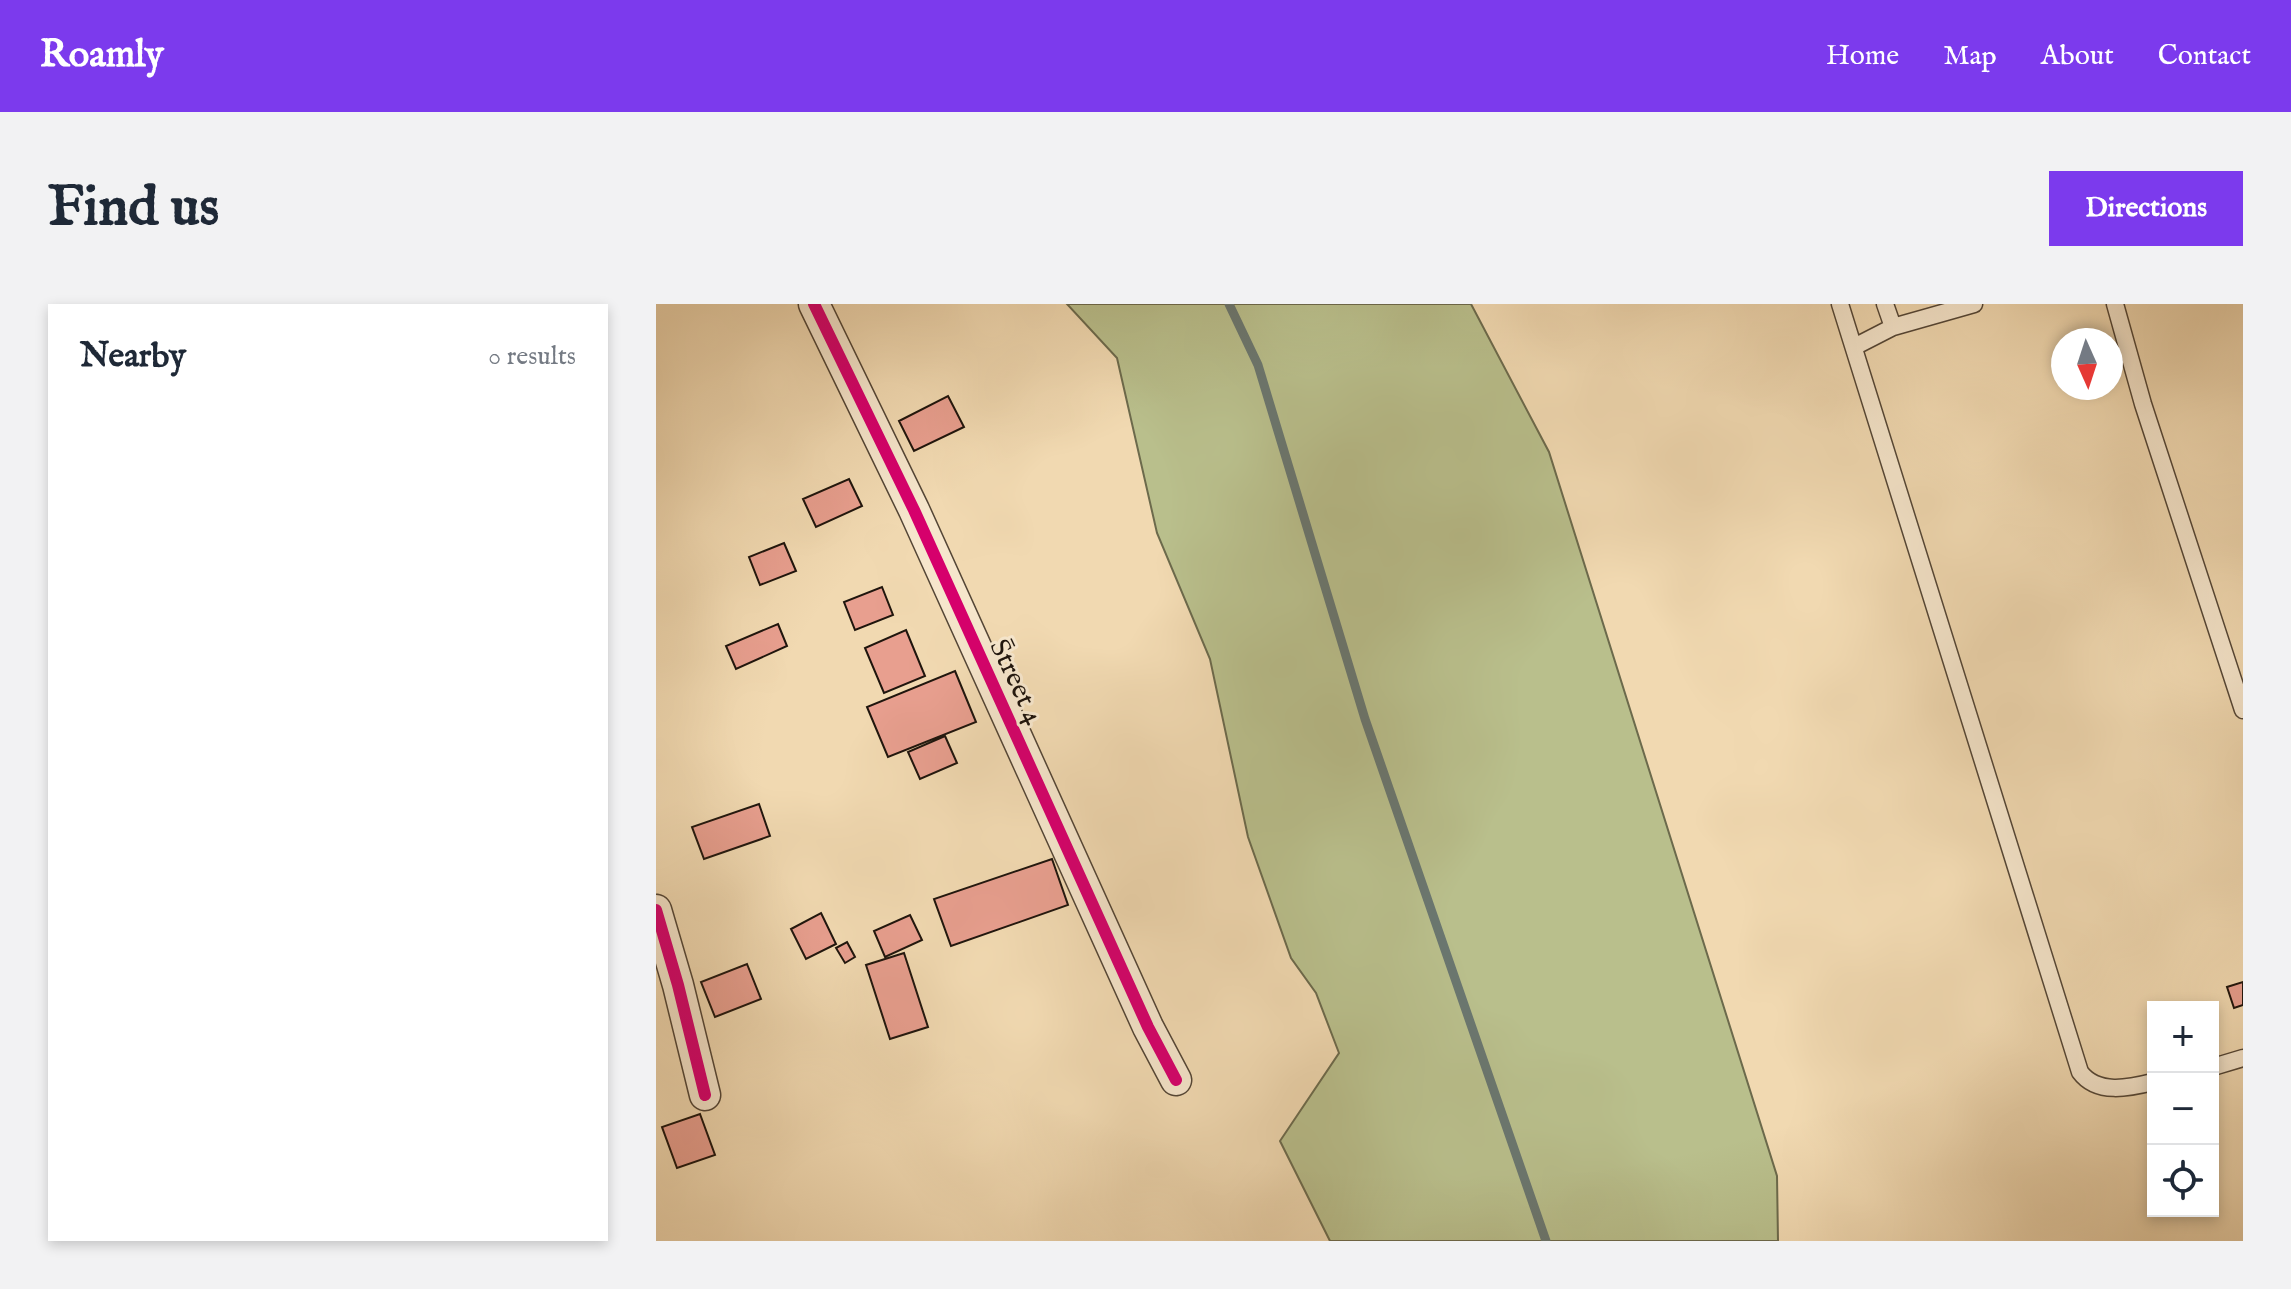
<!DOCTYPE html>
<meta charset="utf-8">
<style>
:root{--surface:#fff;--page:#f2f2f3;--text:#1f2937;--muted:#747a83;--line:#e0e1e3;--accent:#7c3aed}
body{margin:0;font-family:"IM FELL English",serif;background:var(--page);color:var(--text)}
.controls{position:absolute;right:24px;bottom:24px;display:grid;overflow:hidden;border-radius:0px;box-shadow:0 4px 12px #0003}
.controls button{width:72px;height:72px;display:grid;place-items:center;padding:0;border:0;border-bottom:2px solid var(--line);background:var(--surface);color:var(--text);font:40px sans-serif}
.compass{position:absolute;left:1395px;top:24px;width:72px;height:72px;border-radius:50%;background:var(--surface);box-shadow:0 4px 12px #0003;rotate:177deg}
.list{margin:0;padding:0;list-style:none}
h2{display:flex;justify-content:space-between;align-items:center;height:104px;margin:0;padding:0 32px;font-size:34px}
h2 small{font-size:26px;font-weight:400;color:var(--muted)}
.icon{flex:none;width:44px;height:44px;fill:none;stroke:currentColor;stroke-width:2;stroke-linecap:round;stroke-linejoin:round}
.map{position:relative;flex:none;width:1587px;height:937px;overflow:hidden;border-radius:0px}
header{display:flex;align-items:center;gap:48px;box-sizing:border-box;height:112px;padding:0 40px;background:var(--accent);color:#fff}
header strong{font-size:38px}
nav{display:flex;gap:44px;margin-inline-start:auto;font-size:28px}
.intro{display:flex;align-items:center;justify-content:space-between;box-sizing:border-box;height:192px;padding:0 48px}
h1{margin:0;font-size:56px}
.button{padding:20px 36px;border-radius:0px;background:var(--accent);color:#fff;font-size:28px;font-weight:700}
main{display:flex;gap:48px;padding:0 48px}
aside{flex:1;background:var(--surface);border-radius:0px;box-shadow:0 4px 12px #0003}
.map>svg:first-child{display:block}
.green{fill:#b9bf8c;stroke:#6c6a4c;stroke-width:2}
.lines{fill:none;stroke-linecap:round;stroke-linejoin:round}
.stream{stroke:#6a7770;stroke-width:9}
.building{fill:#e89f8f;stroke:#1f150d;stroke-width:2}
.lane-casing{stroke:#544636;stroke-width:19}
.street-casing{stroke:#544636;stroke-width:33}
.lane{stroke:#f6e6cc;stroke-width:16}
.street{stroke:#f6e6cc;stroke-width:30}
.cycleway-casing{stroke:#f6e6cc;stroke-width:17}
.cycleway{stroke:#d6006c;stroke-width:12}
.labels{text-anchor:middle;stroke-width:6;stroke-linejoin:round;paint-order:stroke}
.street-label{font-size:28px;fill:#1f150d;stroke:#f6e6cc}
</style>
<header>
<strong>Roamly</strong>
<nav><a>Home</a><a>Map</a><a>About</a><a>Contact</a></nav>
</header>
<div class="intro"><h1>Find us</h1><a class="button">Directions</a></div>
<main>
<aside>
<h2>Nearby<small>0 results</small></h2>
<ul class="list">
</ul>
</aside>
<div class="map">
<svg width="1587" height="937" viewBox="0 0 1587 937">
<rect width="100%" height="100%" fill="#f1d9b1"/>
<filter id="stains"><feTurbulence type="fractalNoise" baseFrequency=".0025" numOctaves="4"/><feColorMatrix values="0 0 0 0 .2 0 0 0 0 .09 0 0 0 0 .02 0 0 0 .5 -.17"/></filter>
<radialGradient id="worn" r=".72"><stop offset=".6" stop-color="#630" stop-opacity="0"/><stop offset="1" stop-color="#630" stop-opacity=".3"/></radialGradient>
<path class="green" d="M411 0H815L893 148 1121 872 1122 937H674L624 837 683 749 660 689 635 654 592 533 554 355 501 229 461 54Z"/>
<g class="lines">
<path class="stream" d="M573 0 602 61 709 415 890 937"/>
</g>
<path class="building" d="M292 92 308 123 258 147 243 117Z
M193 175 206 202 160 223 147 195Z
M128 239 140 267 104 281 93 253Z
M226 283 237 311 199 326 188 298Z
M122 320 131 342 80 365 70 342Z
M250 326 269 372 228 389 209 344Z
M299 367 320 418 232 453 211 403Z
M289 432 301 459 264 475 252 448Z
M103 500 114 532 48 555 36 523Z
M396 555 412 601 295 642 278 595Z
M165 609 180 640 150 655 135 625Z
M254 611 266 636 229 653 218 627Z
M191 638 199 653 189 659 180 644Z
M248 649 272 723 234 735 210 661Z
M91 660 105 695 59 713 45 678Z
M1587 678V701L1578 704 1571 683Z
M44 810 59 851 21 864 6 823Z"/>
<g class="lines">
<defs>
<path id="lane" d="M1184 0 1424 768C1441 791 1473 784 1497 778
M1229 0 1237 23
M1459 0 1487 100 1587 406
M1198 43 1237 23 1318 0
M1557 763 1587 754"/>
<path id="street" d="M158 0 258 206 492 723 520 776
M0 606 22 681 49 791"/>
</defs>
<use href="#lane" class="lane-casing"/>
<use href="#street" class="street-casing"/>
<use href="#lane" class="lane"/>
<use href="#street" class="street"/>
<defs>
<path id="cycleway" d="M158 0 258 206 492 723 520 776
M0 606 22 681 49 791"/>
</defs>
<use href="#cycleway" class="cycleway-casing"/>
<use href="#cycleway" class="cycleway"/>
</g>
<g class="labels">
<g class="street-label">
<text transform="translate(362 377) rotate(65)" y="10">S̄treet 4</text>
</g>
</g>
<rect width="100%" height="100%" filter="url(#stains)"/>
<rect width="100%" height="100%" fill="url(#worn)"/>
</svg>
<div class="controls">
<button>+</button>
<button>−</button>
<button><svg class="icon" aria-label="locate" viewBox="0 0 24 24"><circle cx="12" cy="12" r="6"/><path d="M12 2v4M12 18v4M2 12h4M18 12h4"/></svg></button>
</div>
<svg class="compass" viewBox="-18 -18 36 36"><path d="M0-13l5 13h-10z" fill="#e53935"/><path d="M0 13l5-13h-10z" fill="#747a83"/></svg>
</div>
</main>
